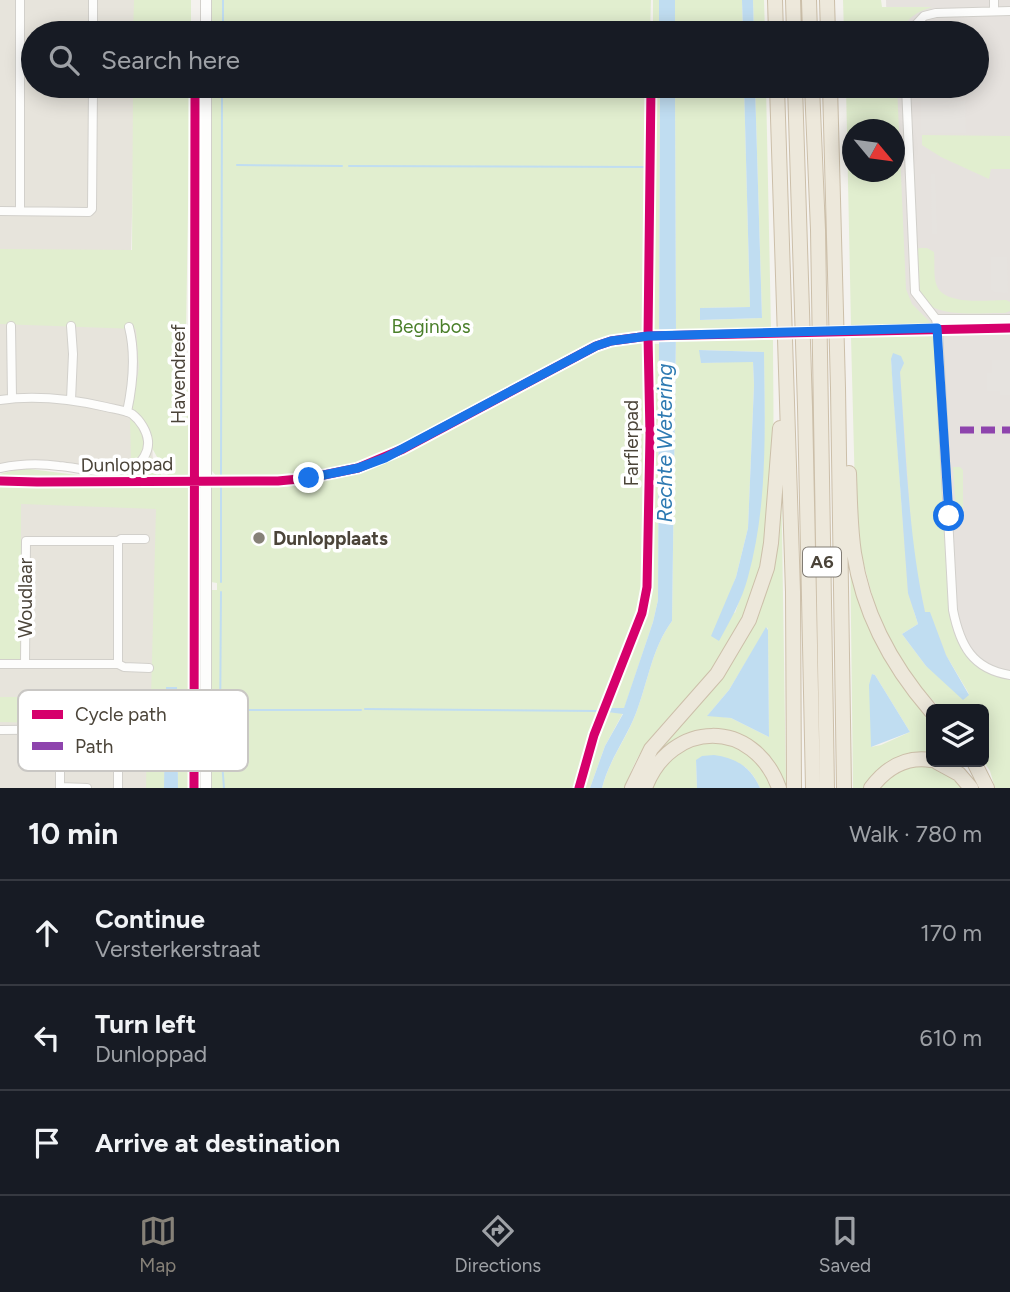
<!DOCTYPE html>
<meta charset="utf-8">
<style>
:root{--surface:#171b24;--page:#242831;--text:#f1f3f6;--muted:#9ea1a6;--line:#363941;--accent:#868178}
body{margin:0;font-family:Figtree,sans-serif;background:var(--page);color:var(--text)}
.controls{position:absolute;right:21px;bottom:21px;display:grid;overflow:hidden;border-radius:10px;box-shadow:0 4px 18px #0003}
.controls button{width:63px;height:63px;display:grid;place-items:center;padding:0;border:0;border-bottom:2px solid var(--line);background:var(--surface);color:var(--text);font:35px sans-serif}
.compass{position:absolute;left:842px;top:119px;width:63px;height:63px;border-radius:50%;background:var(--surface);box-shadow:0 4px 18px #0003;rotate:119deg}
.stop{position:absolute;width:21px;height:21px;margin:-16px;border:5px solid #1a73e8;border-radius:50%;background:#fff}
.stop.end{background:#1a73e8;border-color:#fff;box-shadow:0 2px 7px #0008}
.list{margin:0;padding:0;list-style:none}
h2{display:flex;justify-content:space-between;align-items:center;height:91px;margin:0;padding:0 28px;font-size:30px}
h2 small{font-size:23px;font-weight:400;color:var(--muted)}
.list li{display:grid;grid-template-columns:46px 1fr auto;gap:21px;align-items:center;box-sizing:border-box;height:105px;padding:0 28px;border-top:2px solid var(--line)}
.list b{display:block;font-size:26px;white-space:nowrap}
.list p{margin:0;font-size:23px;white-space:nowrap;color:var(--muted)}
.list em{font-size:23px;font-style:normal;color:var(--muted)}
.icon{flex:none;width:38px;height:38px;fill:none;stroke:currentColor;stroke-width:2;stroke-linecap:round;stroke-linejoin:round}
.map{position:relative;flex:none;width:1010px;height:788px;overflow:hidden}
.search{position:absolute;background:var(--surface);box-shadow:0 4px 18px #0003;left:21px;right:21px;top:21px;height:77px;display:flex;align-items:center;gap:18px;box-sizing:border-box;padding:0 24px;border-radius:38px;color:var(--muted);font-size:26px}
.sheet{height:406px;background:var(--surface)}
nav{display:flex;justify-content:space-around;align-items:center;box-sizing:border-box;height:98px;border-top:2px solid var(--line);background:var(--surface);font-size:19px;color:var(--muted)}
nav a{display:grid;justify-items:center;gap:4px}
nav .on{color:var(--accent)}
.map>svg:first-child{display:block}
.residential{fill:#e7e4dc}
.industrial{fill:#e6e2de}
.green{fill:#e1eecf;fill-rule:evenodd}
.parking{fill:#e6e3df}
.water{fill:#c0ddf1}
.lines{fill:none;stroke-linecap:round;stroke-linejoin:round}
.stream{stroke:#c0ddf1;stroke-width:2}
.minor-casing{stroke:#d2d0cb;stroke-width:10}
.tertiary-casing{stroke:#d2d0cb;stroke-width:12}
.motorway-casing{stroke:#ccbfa9;stroke-width:16}
.minor{stroke:#fdfdfc;stroke-width:8}
.tertiary{stroke:#fdfdfc;stroke-width:10}
.motorway{stroke:#ede8db;stroke-width:14}
.quiet{stroke:#8e44ad;stroke-width:7;stroke-dasharray:14 7;stroke-linecap:butt}
.cycleway-casing{stroke:#fff;stroke-width:13}
.cycleway{stroke:#d6006c;stroke-width:9}
.route{stroke:#1a73e8;stroke-width:9}
.poi-dot{fill:#868178;stroke:#fff;stroke-width:2.5}
.labels{text-anchor:middle;stroke-width:7;stroke-linejoin:round;paint-order:stroke}
.shield{fill:#fff;stroke:#817c74;stroke-width:2}
.shield-label{font-size:18px;font-weight:bold;fill:#4b4439}
.park-label{font-size:19px;fill:#4a7f2a;stroke:#fff}
.street-label{font-size:19px;fill:#4b4439;stroke:#fff}
.poi-label{font-size:19px;font-weight:bold;fill:#4b4439;stroke:#fff;text-anchor:start}
.water-label{font-size:21px;font-style:italic;fill:#2e7ab2;stroke:#fff}
.key{fill:#fff;stroke:#c9c7c4;stroke-width:2}
.key-label{font-size:19px;fill:#4b4439}
</style>
<div class="map">
<svg width="1010" height="788" viewBox="0 0 1010 788">
<rect width="100%" height="100%" fill="#f4f2ee"/>
<path class="residential" d="M0 0H138L137 33H33V86H135L131 256 0 254Z
M0 317 150 320 153 472 131 476 48 466 0 468Z
M0 483 178 486 169 788H0Z"/>
<path class="industrial" d="M886 0H1010V788L984 709 905 598 891 172H894V130L889 86H977V33H887Z"/>
<path class="green" d="M134 0H191V33H133Z
M212 0H651L650 33H212Z
M653 0H659V33H653Z
M675 0H742L743 33H675Z
M753 0H764L765 33H754Z
M843 0H881L882 7H932C916 12 907 18 900 33H844Z
M133 86H190L186 333 190 477 169 478 131 411 139 368 136 329 0 324V249L132 250Z
M212 86H648L646 314 642 344H645L643 579 640 599 605 696 575 788H211L209 590H217V583L211 582V486L212 483 218 482V478L212 471 210 439Z
M653 86H660L659 333H652Z
M675 86H744L750 307 700 308 701 320 762 318 755 86H766L771 328 676 333Z
M846 86H897L906 289 912 304 932 324 851 325ZM852 130H894V172H852Z
M922 135 1010 136V169H991L989 179 941 157 922 145Z
M927 248 934 252C935 263 933 277 937 286 945 306 989 300 1006 300L1010 302V311L1005 313C981 312 925 321 919 290 916 278 918 263 917 250L919 248Z
M934 334 951 623C960 659 978 665 1010 678V788H995L990 771 984 762V709H941L914 680 893 645 876 610 861 553 855 492 851 337ZM891 359 904 363 900 372 913 552 925 612 930 613 946 655 969 694 926 666 902 634 918 624 908 593Z
M676 339 773 340C773 445 782 563 722 656 693 702 638 733 626 788H602C610 758 626 740 636 713 648 682 652 648 672 621ZM700 350 764 352C765 442 767 527 735 613L726 604 736 577 748 528 754 385 753 361 701 363Z
M651 344H659L658 600 653 622 624 709 609 708 608 712 623 713 605 746 590 788H579L638 625 648 588Z
M130 417C147 429 150 453 131 464Z
M149 454 164 480H138L134 470Z
M781 467 786 788 766 758 701 734 644 776 652 756 747 630ZM767 627 768 630 769 737 731 718 708 715 729 690Z
M953 467H960L963 470V510L960 512H956Z
M22 468 101 478 102 474 130 472 135 479 54 481 0 478V474Z
M0 484H164L190 487 188 788H178L177 687 165 713 164 788H146L147 726 0 722V697H151L156 509 21 504V661H0Z
M850 540 872 634 899 682 931 718V757H926L868 788H853ZM872 674 875 675 910 732 881 745 871 747Z
M709 742C741 744 759 759 772 788H760C745 755 728 761 696 760L697 788H652C660 762 683 747 709 742Z
M926 765C942 768 952 776 963 788H879C891 772 907 766 926 765Z"/>
<path class="parking" d="M921 86H928V99L965 101 966 133H921Z
M931 174H935L937 234H932Z
M991 257H1007L1008 293 994 292 991 290Z
M992 360H1010V395H1000V391H987V373H992Z"/>
<path class="water" d="M659 0H675V33H659Z
M742 0H753L754 33H743Z
M660 86H675L676 333 672 621C652 648 648 682 636 713 626 739 609 760 602 788H590L605 746 623 714 607 712 608 708H624L653 622 658 600Z
M744 86H755L762 318 700 320V308L750 307Z
M699 350 764 352C765 426 768 505 748 577 742 600 730 621 719 641L711 636 736 577 748 528 754 385 753 362 701 363Z
M893 353 901 356 904 363 900 372C906 452 908 533 925 612H930L946 655 969 695 963 700 926 666 902 634 918 624 908 593 893 391 891 359Z
M766 627 768 630 769 737 731 718 707 716 729 690Z
M872 674 875 675 910 732 871 747 869 685Z
M166 687H177L178 788H164Z
M714 755C736 758 751 767 760 788H697L696 760 702 756Z"/>
<g class="lines">
<path class="stream" d="M223 33V0
M237 165 342 166
M349 166 645 167
M221 475 222 86
M221 582V486
M221 592 220 736 224 788
M365 709 598 711
M236 710H361"/>
<defs>
<path id="minor" d="M994 0V11
M93 33V0
M908 33 924 16 936 13 1010 11
M906 86 915 292 936 319 938 330 953 610C960 645 972 669 1010 675
M0 211 89 212 92 209 93 86
M20 211V0
M936 319H1010
M11 326 12 398
M0 400C35 395 71 399 106 407 114 409 125 410 132 414 140 420 147 431 148 441 149 452 142 463 133 467 109 477 82 468 59 466 39 463 19 464 0 468
M71 400 73 354 71 326
M127 412C133 384 136 355 129 327
M118 541 121 539H145
M0 664C39 664 78 664 118 664V541H26L25 664
M118 664 124 667 149 668
M60 729V788
M0 730 113 729 118 733V788
M60 787 87 788"/>
<path id="tertiary" d="M206 33V0
M206 788V86"/>
<path id="motorway" d="M775 0 776 33
M793 0 794 33
M809 0 810 33
M827 0 828 33
M777 86 793 592 794 788
M795 86 805 407 813 788
M812 86 818 230 827 788
M830 86 838 388 844 788
M849 473C850 499 850 527 854 553 863 612 892 666 931 711
M937 762 959 774 971 788
M974 762 987 788
M632 788 651 749 717 674 749 620 767 568 771 543 780 428
M645 788C671 719 754 718 779 788
M871 788C886 768 905 756 931 760"/>
</defs>
<use href="#minor" class="minor-casing"/>
<use href="#tertiary" class="tertiary-casing"/>
<use href="#motorway" class="motorway-casing"/>
<use href="#minor" class="minor"/>
<use href="#tertiary" class="tertiary"/>
<use href="#motorway" class="motorway"/>
<path class="quiet" d="M960 430H1010"/>
<defs>
<path id="cycleway" d="M0 481 37 482 278 481 309 478 358 468 403 449 596 346 611 341 648 336 1010 328
M194 788 195 86
M579 788 594 735 642 613 647 587 650 435 648 336 651 86"/>
</defs>
<use href="#cycleway" class="cycleway-casing"/>
<use href="#cycleway" class="cycleway"/>
</g>
<g class="lines">
<path class="route" d="M309 478 358 468 385 458 596 346 611 341 648 336 937 328 949 516"/>
</g>
<circle class="poi-dot" cx="259" cy="538" r="7"/>
<g class="labels">
<rect class="shield" x="803" y="547.5" width="38" height="29" rx="5"/>
<g class="shield-label">
<text x="822" y="568">A6</text>
</g>
<g class="park-label">
<text x="431" y="333">Beginbos</text>
</g>
<g class="street-label">
<text transform="translate(178 374) rotate(-90)" y="7">Havendreef</text>
<text transform="translate(631 443) rotate(-90)" y="7">Farflerpad</text>
<text transform="translate(127 464) rotate(-1)" y="7">Dunloppad</text>
<text transform="translate(25 598) rotate(-90)" y="7">Woudlaar</text>
</g>
<g class="poi-label">
<text x="273" y="545">Dunlopplaats</text>
</g>
<g class="water-label">
<text transform="translate(665 443) rotate(-90)" y="7">Rechte Wetering</text>
</g>
</g>
<rect x="18" y="690" width="230" height="81" rx="10" class="key"/>
<rect x="32" y="710" width="31" height="9" fill="#d6006c"/>
<rect x="32" y="742" width="31" height="8" fill="#8e44ad"/>
<g class="key-label">
<text x="75" y="721">Cycle path</text>
<text x="75" y="753">Path</text>
</g>
</svg>
<div class="controls">
<button><svg class="icon" aria-label="layers" viewBox="0 0 24 24"><path d="M12 4l9 5-9 5-9-5zM3 14l9 5 9-5"/></svg></button>
</div>
<svg class="compass" viewBox="-18 -18 36 36"><path d="M0-13l5 13h-10z" fill="#e53935"/><path d="M0 13l5-13h-10z" fill="#9ea1a6"/></svg>
<div class="stop" style="left:949px;top:516px"></div>
<div class="stop end" style="left:309px;top:478px"></div>
<div class="search"><svg class="icon" aria-label="search" viewBox="0 0 24 24"><circle cx="10" cy="10" r="6"/><path d="M15 15l6 6"/></svg>Search here</div>
</div>
<section class="sheet">
<h2>10 min<small>Walk · 780 m</small></h2>
<ul class="list">
<li><svg class="icon" aria-label="ahead" viewBox="0 0 24 24"><path d="M12 20V5M6 11l6-6 6 6"/></svg><div><b>Continue</b><p>Versterkerstraat</p></div><em>170 m</em></li>
<li><svg class="icon" aria-label="left" viewBox="0 0 24 24"><path d="M17 20v-9H6M10 6l-5 5 5 5"/></svg><div><b>Turn left</b><p>Dunloppad</p></div><em>610 m</em></li>
<li><svg class="icon" aria-label="arrive" viewBox="0 0 24 24"><path d="M6 21V4h12l-3 4 3 4H6"/></svg><div><b>Arrive at destination</b></div></li>
</ul>
</section>
<nav>
<a class="on"><svg class="icon" aria-label="map" viewBox="0 0 24 24"><path d="M3 6l6-2 6 2 6-2v14l-6 2-6-2-6 2zM9 4v14M15 6v14"/></svg>Map</a>
<a><svg class="icon" aria-label="directions" viewBox="0 0 24 24"><path d="M12 3l9 9-9 9-9-9zM9 14v-3h6M13 9l2 2-2 2"/></svg>Directions</a>
<a><svg class="icon" aria-label="saved" viewBox="0 0 24 24"><path d="M7 4h10v16l-5-4-5 4z"/></svg>Saved</a>
</nav>
